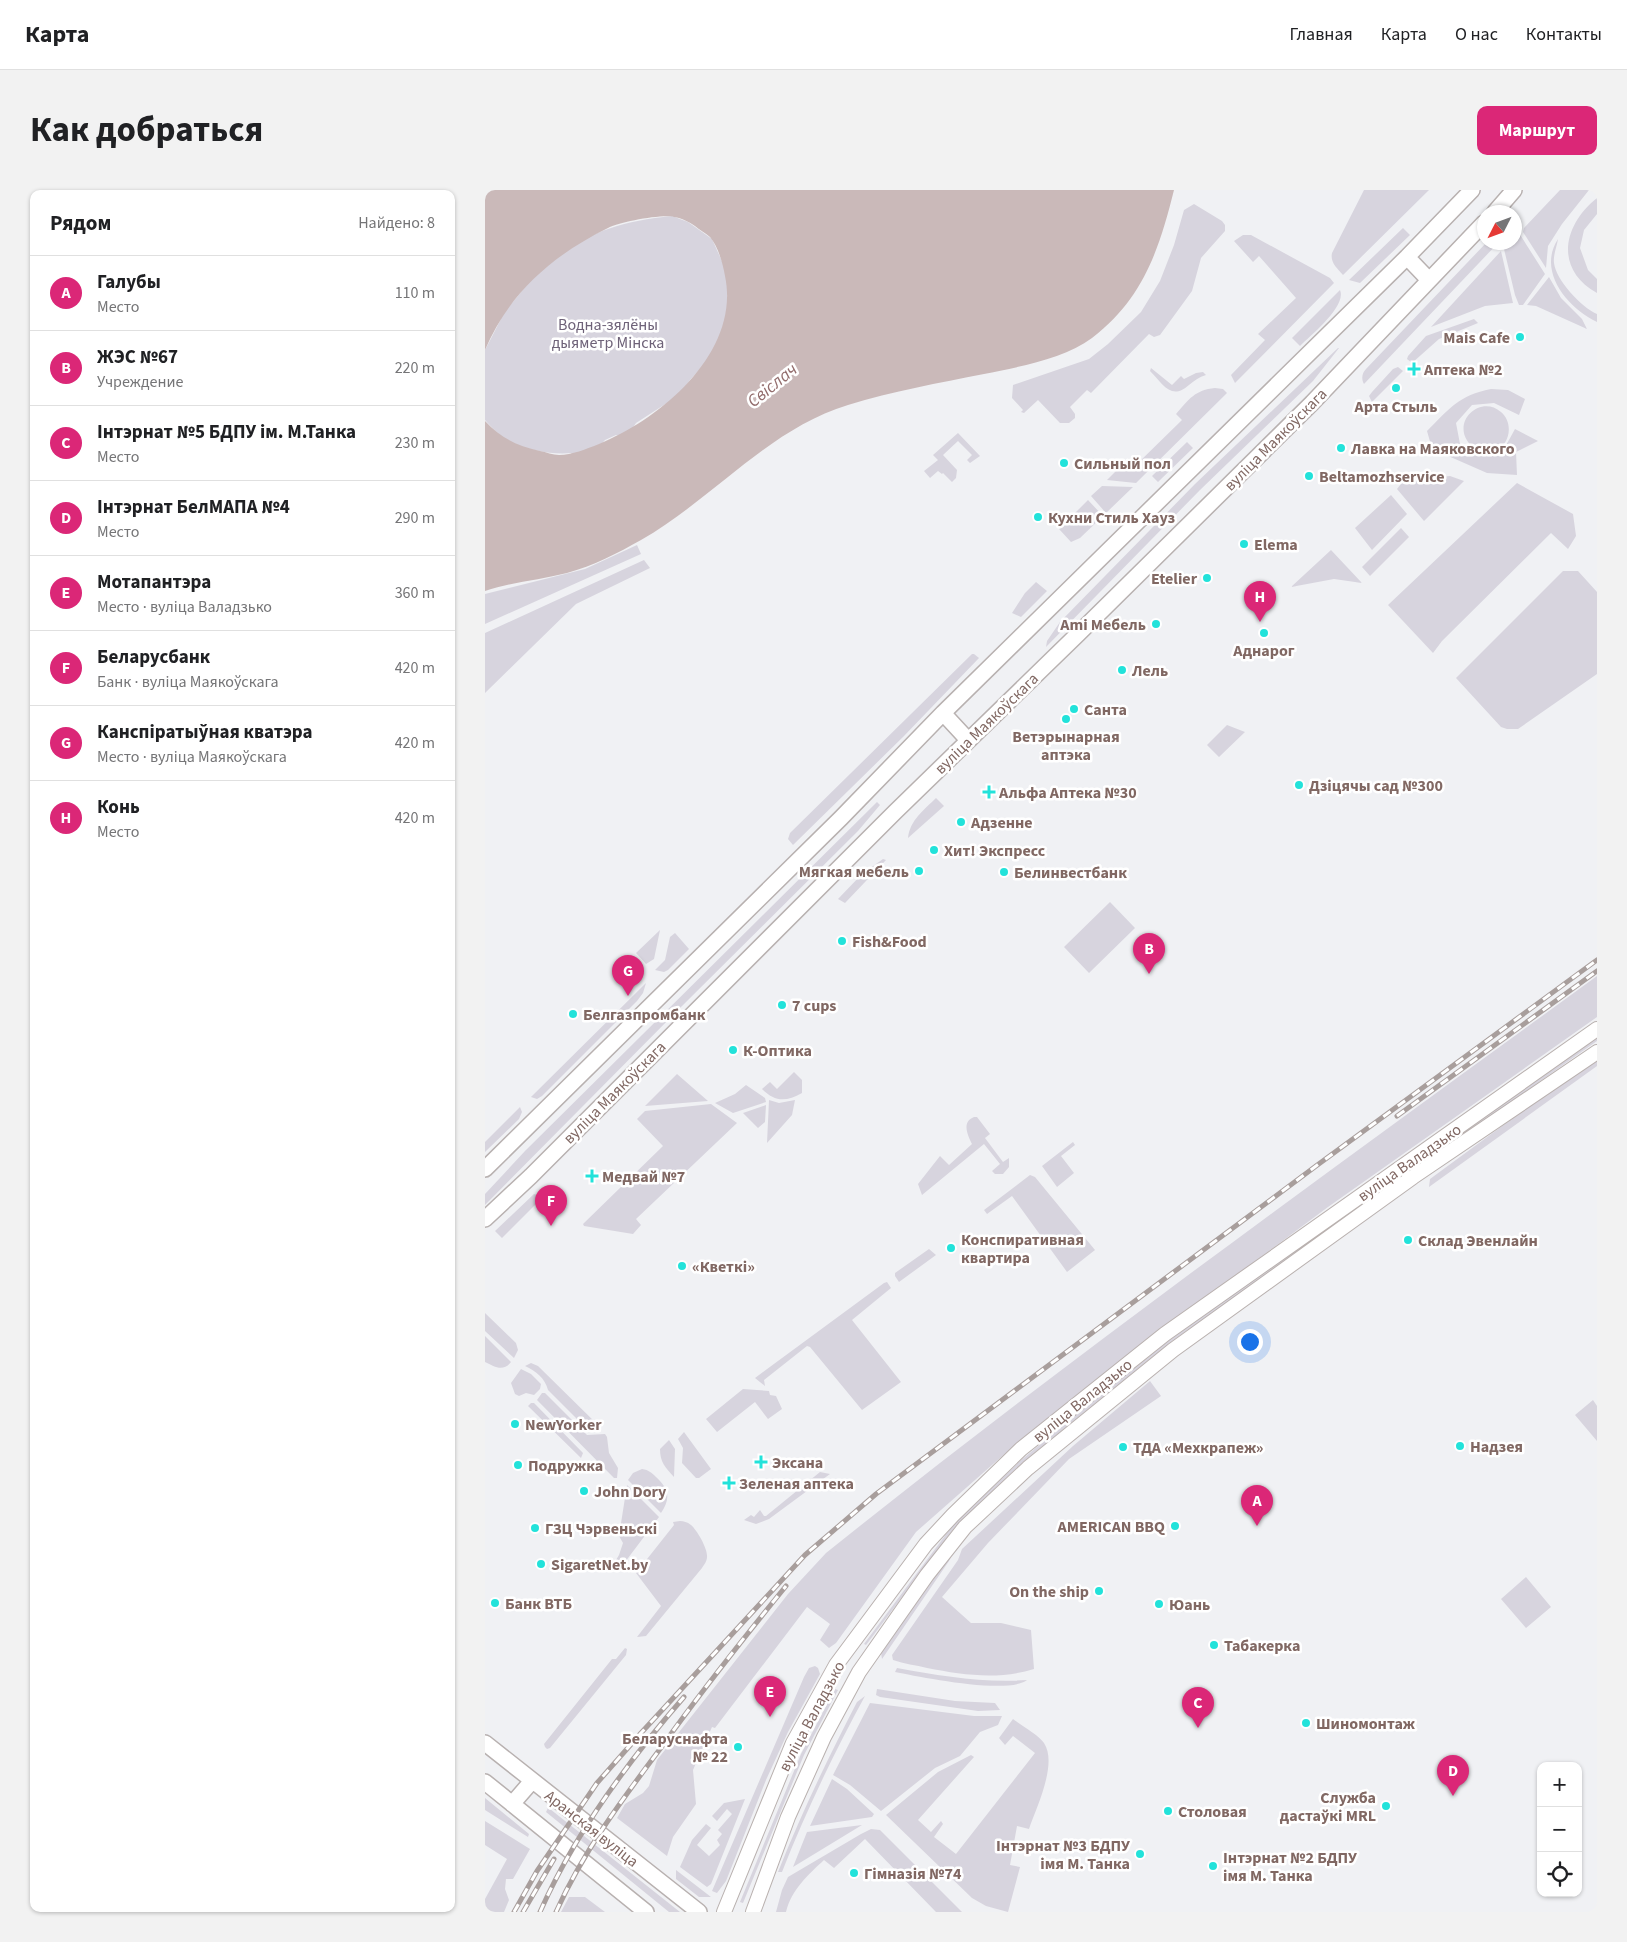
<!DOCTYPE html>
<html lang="ru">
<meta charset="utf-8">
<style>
:root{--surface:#fff;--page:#f2f2f2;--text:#202124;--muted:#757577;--line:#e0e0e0;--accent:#db2777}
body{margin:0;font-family:"Source Sans 3",sans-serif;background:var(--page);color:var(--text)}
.controls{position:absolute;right:15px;bottom:15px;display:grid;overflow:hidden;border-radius:10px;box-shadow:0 1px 4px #0004}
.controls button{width:45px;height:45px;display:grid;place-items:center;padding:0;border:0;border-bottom:1px solid var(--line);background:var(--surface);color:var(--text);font:25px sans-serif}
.compass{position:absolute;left:992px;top:15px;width:45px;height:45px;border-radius:50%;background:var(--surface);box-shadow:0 1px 4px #0004;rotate:228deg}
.you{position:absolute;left:764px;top:1151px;width:18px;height:18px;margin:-12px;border:4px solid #fff;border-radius:50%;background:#1a73e8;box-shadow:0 0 0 8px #1a73e833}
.badge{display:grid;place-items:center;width:32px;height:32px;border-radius:50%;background:var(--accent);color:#fff;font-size:16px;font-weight:700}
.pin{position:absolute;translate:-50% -41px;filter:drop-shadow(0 1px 2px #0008)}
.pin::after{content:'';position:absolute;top:26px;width:18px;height:15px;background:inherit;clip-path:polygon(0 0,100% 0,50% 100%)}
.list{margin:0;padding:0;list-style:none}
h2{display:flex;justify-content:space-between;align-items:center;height:65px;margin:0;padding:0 20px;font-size:21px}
h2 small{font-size:16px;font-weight:400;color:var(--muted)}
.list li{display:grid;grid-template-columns:32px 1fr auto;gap:15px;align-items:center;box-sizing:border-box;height:75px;padding:0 20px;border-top:1px solid var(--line)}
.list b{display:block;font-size:19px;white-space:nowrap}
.list p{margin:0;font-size:16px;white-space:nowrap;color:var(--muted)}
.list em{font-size:16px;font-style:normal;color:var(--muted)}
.icon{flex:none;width:28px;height:28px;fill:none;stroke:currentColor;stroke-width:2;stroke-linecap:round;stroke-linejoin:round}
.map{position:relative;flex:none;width:1112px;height:1722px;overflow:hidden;border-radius:10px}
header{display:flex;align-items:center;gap:30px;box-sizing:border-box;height:70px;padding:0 25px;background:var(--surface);border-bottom:1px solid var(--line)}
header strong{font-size:24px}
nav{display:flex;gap:28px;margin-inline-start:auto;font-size:18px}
.intro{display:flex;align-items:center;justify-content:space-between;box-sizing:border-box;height:120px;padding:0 30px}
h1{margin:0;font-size:35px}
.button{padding:12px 22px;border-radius:10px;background:var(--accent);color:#fff;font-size:18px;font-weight:700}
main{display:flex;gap:30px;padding:0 30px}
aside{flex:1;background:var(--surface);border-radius:10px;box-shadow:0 1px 4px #0004}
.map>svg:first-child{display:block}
.green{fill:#d7d4de}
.water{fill:#cab9b9}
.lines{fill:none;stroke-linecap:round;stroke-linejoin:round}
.secondary-casing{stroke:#b9b1af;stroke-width:16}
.primary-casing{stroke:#b8b1b0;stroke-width:18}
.secondary{stroke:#fff;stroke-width:14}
.primary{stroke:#fff;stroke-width:15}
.rail-casing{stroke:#a89e9c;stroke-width:5}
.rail{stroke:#fff;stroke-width:3;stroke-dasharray:9;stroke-linecap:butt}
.poi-dot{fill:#22e2da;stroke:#fff;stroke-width:2}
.labels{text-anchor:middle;stroke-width:5;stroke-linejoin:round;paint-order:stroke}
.park-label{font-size:16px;fill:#6e6278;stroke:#fff}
.poi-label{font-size:16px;font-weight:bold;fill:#816863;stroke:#fff;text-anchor:start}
.street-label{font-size:16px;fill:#816863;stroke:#fff}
.water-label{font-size:18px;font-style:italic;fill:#936d6d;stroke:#fff}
</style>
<header>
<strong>Карта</strong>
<nav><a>Главная</a><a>Карта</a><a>О нас</a><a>Контакты</a></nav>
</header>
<div class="intro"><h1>Как добраться</h1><a class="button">Маршрут</a></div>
<main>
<aside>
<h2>Рядом<small>Найдено: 8</small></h2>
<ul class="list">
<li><span class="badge">A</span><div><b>Галубы</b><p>Место</p></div><em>110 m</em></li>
<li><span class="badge">B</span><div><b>ЖЭС №67</b><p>Учреждение</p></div><em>220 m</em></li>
<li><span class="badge">C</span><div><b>Інтэрнат №5 БДПУ ім. М.Танка</b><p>Место</p></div><em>230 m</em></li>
<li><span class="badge">D</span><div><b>Інтэрнат БелМАПА №4</b><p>Место</p></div><em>290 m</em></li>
<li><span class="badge">E</span><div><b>Мотапантэра</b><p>Место · вуліца Валадзько</p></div><em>360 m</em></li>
<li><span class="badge">F</span><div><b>Беларусбанк</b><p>Банк · вуліца Маякоўскага</p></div><em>420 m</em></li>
<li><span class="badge">G</span><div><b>Канспіратыўная кватэра</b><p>Место · вуліца Маякоўскага</p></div><em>420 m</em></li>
<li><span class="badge">H</span><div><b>Конь</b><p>Место</p></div><em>420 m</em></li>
</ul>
</aside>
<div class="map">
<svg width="1112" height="1722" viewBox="0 0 1112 1722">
<rect width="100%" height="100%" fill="#f0f1f4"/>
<path class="green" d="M879 0H944L858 85C852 78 845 73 847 63Z
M1075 0H1104L1077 34 1063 56 1061 78 1038 42 1039 38Z
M1112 8V24L1099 40 1095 58 1103 80 1112 89V103C1069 79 1078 35 1112 8Z
M709 14 737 31 740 35V41L716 68 707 101 675 145 669 147 664 144 606 203 602 200 585 217 590 224V228L584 233H575L553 210 539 223 536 222 538 220 527 208 528 195 604 169 623 154 656 122 675 91 689 55 699 20Z
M187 26 203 32 227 49 245 89 242 97V126L232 160 205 190 188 213H182L151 233 147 239 136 246 131 245 120 250 113 258 89 268 86 263C68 265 44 260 27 253 17 248 8 239 0 230V160L16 129 15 124C31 112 40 94 55 81 98 43 131 32 187 26Z
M918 38 925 45 875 93 864 90Z
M1034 43 1060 84 1038 115H1034L1030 105 1019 59 1025 53 1030 52V48Z
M758 45H766L845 88 849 93 750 193 746 185 780 150 773 144 811 108 774 66 768 72 749 51Z
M1073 49C1072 56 1068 65 1069 73 1071 90 1096 117 1112 124V132C1082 118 1052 81 1073 49Z
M1001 53H1013L879 194C876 189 877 183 881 179Z
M1016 61 1028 113 1000 116 946 137Z
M1064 87 1076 108 1097 129 1102 139 1051 116 1042 115Z
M855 100C862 116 826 145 815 156L807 148Z
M989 129 993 133 954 149 927 173 922 169 923 166 941 146Z
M853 158H854L828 191 715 300 561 457 562 451 575 432 710 294Z
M913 177 918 181 887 212 884 206 887 202 908 179Z
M666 178 687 195 696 186 699 189 711 183 718 182 721 185C714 187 709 191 704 195 686 211 678 194 665 181Z
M730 198 738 199 742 203 651 293 622 290 644 268 651 275 697 230 691 224C704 209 710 200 730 198Z
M1006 199 1023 200 1040 209 1034 225 1009 213 987 215 971 233 975 254 994 262C958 239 993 202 1016 222 1029 233 1025 255 1010 261 1005 263 999 262 995 262L1004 266 1019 259 1030 239 1053 251 1031 262 1032 285 1002 283 961 265 946 255 942 241C964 219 974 205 1006 199Z
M473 243 495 266 485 273 482 270 487 265 473 251 458 265 472 280 471 288 467 292 458 283 457 284 453 281 445 288 439 281 453 270 448 265Z
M702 252 708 258 673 292 667 286Z
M965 286 979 291 939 331 912 299 919 290Z
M1032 293 1088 324 1091 346 1083 359 1066 343 957 451 948 463 903 415Z
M617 296 648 297 621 323 606 306Z
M906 305 922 324 887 360 870 338Z
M603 310 618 326 595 348 586 352 574 339Z
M916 338 924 347 885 386 877 377Z
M152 355 156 364 0 434V404L100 379Z
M846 360 877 393 849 389 806 397Z
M159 370 165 378 91 414 0 503V443Z
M1078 381H1093L1112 402V484L1033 539H1022L1016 537 971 488Z
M551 392 562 401 536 427 527 423 540 403Z
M487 464H489L494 468 419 546 308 655 303 649 305 643Z
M742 535 760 542 734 567 722 555Z
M451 608 459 616 423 648C425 630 439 620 451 608Z
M392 612 395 615 373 641 197 816 0 1015V1004L40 961Z
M398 669 401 670 360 713 353 709 377 684Z
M625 712 650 738 604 783 579 757Z
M175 740 169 769 161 774 151 763Z
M190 743 204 759 183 780 179 782 170 780 180 770 185 747Z
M1112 786V827L843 1017 644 1165 532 1253 431 1342 351 1453 344 1458 335 1450 345 1434 322 1417 230 1538 227 1537 208 1580 211 1614 188 1647 182 1666 132 1628 140 1614 158 1603 164 1596 172 1570 303 1404 341 1363C592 1162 853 975 1112 786Z
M161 793 158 803 152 811 57 906 52 909 46 907Z
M1112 848V851L687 1151 592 1228 536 1274 470 1337 381 1455 379 1454 468 1335 534 1272 590 1225 686 1149Z
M1112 870V876L944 997 945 989 1058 906Z
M309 882 317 890V903C301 912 290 912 277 899L285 892 292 899Z
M192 884 223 911 160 916Z
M261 895 280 908 281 912 248 923 230 913 250 904Z
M284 910 294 913 310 910 307 925 282 953Z
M226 914 252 933 151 1029 156 1035 148 1044 99 1036 98 1034 178 956 152 929 160 921Z
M281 915 280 932 273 938 258 923Z
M35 917 37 922 34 929 0 962V952Z
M489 927H492L505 944 500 948 518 972 524 968V977L518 984H510L507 981 515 974 499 954 437 1005 433 994 455 966 464 975 487 954C483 946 476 932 489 927Z
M588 952 590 955 576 966 589 983 572 997 557 976Z
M545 985 550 987 610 1060 582 1082 527 1006 502 1024 499 1020Z
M49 1004 55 1006 54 1011 17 1048 10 1041Z
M444 1059 451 1065 414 1092 410 1086V1083Z
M402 1092 406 1098 367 1130 416 1192 377 1220 325 1157 322 1156 279 1190 280 1196 270 1188 399 1093Z
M0 1123 31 1153 33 1160 29 1168 0 1141Z
M0 1146 26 1172C18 1182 10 1177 0 1172Z
M46 1173 53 1176 116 1238 115 1240H103L63 1200C60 1188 51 1181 40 1176Z
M36 1179 46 1184 56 1194 55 1199 49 1205 41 1203 34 1206 30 1204 26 1193Z
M665 1191 676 1206 584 1269 503 1353 457 1407 486 1433H516L546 1440 549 1479C513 1490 478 1485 442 1478 431 1475 419 1474 408 1470L407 1465 473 1370 477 1359 588 1256Z
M258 1199 284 1201 285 1205 291 1206 297 1219 283 1229 270 1212 232 1242 221 1229Z
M57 1203H60L102 1245 120 1244 122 1247 124 1263 133 1278 132 1288H129L52 1210Z
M1108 1210 1112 1216V1251L1090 1225Z
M46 1213H49L98 1263 96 1268 43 1216Z
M199 1242 226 1279 214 1288H211L197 1273 198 1258 193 1249Z
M184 1250 190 1259 189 1287C180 1277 175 1272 175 1259Z
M157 1279C164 1280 167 1283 171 1287 184 1299 186 1308 176 1323L143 1290 148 1283Z
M335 1282 345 1284 284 1329 271 1334 259 1330 266 1325 269 1327 275 1320 279 1326H281Z
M142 1295 174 1327 134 1380 128 1375 134 1365 138 1353 134 1346Z
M195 1331C199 1331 202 1332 206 1335 212 1340 223 1359 222 1367 222 1371 219 1375 217 1378L161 1446 152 1447 176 1416 151 1383 189 1335 188 1332Z
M466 1367 464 1371 397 1469 396 1463 448 1387Z
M1041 1387 1066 1417 1041 1438 1016 1409Z
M140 1458 142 1459 141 1465 65 1558 62 1559 60 1557 59 1554 127 1469H131Z
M330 1476 333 1478 335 1484 303 1542 281 1590 241 1691 232 1703 227 1701 319 1487 324 1478Z
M412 1478C455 1486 498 1493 542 1490 523 1505 435 1487 410 1482Z
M350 1499 353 1500 319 1565 258 1713 255 1712 316 1564Z
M392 1499 470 1511 510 1513 515 1520 493 1521 395 1507 391 1505Z
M380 1506C349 1563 321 1621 297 1682H293C316 1624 343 1568 372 1512Z
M385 1513 489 1526H517L513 1535 495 1542 475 1566 450 1578 396 1621 365 1595 348 1585Z
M528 1529C536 1535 555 1546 559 1553 573 1574 551 1618 544 1639L532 1636 525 1675 535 1677 523 1722 501 1716 487 1708 401 1625 453 1582 486 1565 489 1567 433 1630 446 1642 456 1631 458 1634 449 1647 471 1664 550 1563 528 1546 520 1555 514 1548Z
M347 1589 362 1599 389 1624 387 1627 325 1636Z
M0 1608 44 1644 43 1647 0 1620Z
M260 1609 226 1694 222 1697 195 1677 207 1650 221 1634 226 1638 212 1655 224 1666 235 1655 232 1650 237 1644 233 1640 247 1624 242 1619 232 1631 227 1626 239 1613Z
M63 1618 65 1619 195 1722H184L61 1622Z
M0 1631 45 1659 28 1689H21L20 1699 24 1710 19 1722H0V1709L22 1669 0 1655Z
M377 1635 308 1677 322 1642Z
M386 1639 395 1640 477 1722H451L380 1649 349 1678 339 1670C324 1684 306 1700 301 1722H291L297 1700 303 1687 376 1644Z
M191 1680 226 1707H214L191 1689Z
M84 1707H100L120 1722H76Z"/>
<path class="water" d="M0 0H689C674 60 658 109 607 148 579 169 533 177 499 184 454 193 408 201 363 215 282 240 228 309 156 350 133 363 108 376 82 383 55 390 27 392 0 401V231C16 248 32 256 55 261 61 262 68 265 74 265 87 265 101 259 114 254 176 229 256 162 240 86 238 74 233 56 225 47 221 43 214 40 210 36 204 32 197 28 189 27 177 24 134 32 123 38 68 65 24 103 0 160Z"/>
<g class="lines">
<defs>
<path id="secondary" d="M239 1722 308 1553 351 1475 441 1354 468 1325 536 1259 680 1144 1112 839
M268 1722 303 1627 339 1547 374 1482 442 1385 480 1337 543 1278 688 1160 928 987 1112 862"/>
<path id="primary" d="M1010 22 1029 0
M922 67 944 90
M458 523 483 550
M0 979 356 628 458 523 922 67 987 0
M0 1029 46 986 410 622 593 444 827 213 999 33
M0 1553 214 1722
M0 1592 161 1722
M27 1614 47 1591"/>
</defs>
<use href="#secondary" class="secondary-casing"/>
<use href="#primary" class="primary-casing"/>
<use href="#secondary" class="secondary"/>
<use href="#primary" class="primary"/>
<defs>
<path id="rail" d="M912 926 1112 781
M29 1722 52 1681 112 1593 156 1543 320 1365 391 1304 831 976 1112 770
M38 1722 69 1669
M55 1722C89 1645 144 1570 199 1507
M71 1722C98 1662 136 1611 175 1559 215 1503 257 1450 301 1396"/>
</defs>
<use href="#rail" class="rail-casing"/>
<use href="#rail" class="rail"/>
</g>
<g class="poi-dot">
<circle cx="1035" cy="147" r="5"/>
<path d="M926.5 171.5h5v5h5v5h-5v5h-5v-5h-5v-5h5z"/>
<circle cx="911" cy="198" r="5"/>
<circle cx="856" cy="258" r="5"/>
<circle cx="579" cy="273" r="5"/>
<circle cx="824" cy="286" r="5"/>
<circle cx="553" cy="327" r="5"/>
<circle cx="759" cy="354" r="5"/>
<circle cx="722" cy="388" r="5"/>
<circle cx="671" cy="434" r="5"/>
<circle cx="779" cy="443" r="5"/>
<circle cx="637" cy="480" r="5"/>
<circle cx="589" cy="519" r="5"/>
<circle cx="581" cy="529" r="5"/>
<circle cx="814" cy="595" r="5"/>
<path d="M501.5 594.5h5v5h5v5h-5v5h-5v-5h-5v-5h5z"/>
<circle cx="476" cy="632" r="5"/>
<circle cx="449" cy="660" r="5"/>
<circle cx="434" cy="681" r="5"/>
<circle cx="519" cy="682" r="5"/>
<circle cx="357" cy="751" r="5"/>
<circle cx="297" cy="815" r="5"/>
<circle cx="88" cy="824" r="5"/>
<circle cx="248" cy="860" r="5"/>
<path d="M104.5 978.5h5v5h5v5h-5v5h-5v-5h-5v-5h5z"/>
<circle cx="923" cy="1050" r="5"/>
<circle cx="466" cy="1058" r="5"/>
<circle cx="197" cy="1076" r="5"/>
<circle cx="30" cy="1234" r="5"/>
<circle cx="975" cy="1256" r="5"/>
<circle cx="638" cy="1257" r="5"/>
<path d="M273.5 1264.5h5v5h5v5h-5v5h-5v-5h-5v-5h5z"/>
<circle cx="33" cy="1275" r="5"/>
<path d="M241.5 1285.5h5v5h5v5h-5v5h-5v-5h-5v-5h5z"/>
<circle cx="99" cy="1301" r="5"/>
<circle cx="690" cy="1336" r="5"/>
<circle cx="50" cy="1338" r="5"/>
<circle cx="56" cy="1374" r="5"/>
<circle cx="614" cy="1401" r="5"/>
<circle cx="10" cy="1413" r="5"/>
<circle cx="674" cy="1414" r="5"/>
<circle cx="729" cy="1455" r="5"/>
<circle cx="821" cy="1533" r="5"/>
<circle cx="253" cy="1557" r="5"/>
<circle cx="901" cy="1616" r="5"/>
<circle cx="683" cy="1621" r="5"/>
<circle cx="655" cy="1664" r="5"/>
<circle cx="728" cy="1676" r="5"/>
<circle cx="369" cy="1683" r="5"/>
</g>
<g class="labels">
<g class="park-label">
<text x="123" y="140">Водна-зялёны<tspan x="123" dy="18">дыяметр Мінска</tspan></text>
</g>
<g class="poi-label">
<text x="1025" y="153" text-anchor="end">Mais Cafe</text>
<text x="939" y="185">Аптека №2</text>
<text x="911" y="222" text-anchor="middle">Арта Стыль</text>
<text x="866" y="264">Лавка на Маяковского</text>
<text x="589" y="279">Сильный пол</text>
<text x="834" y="292">Beltamozhservice</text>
<text x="563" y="333">Кухни Стиль Хауз</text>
<text x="769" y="360">Elema</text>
<text x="712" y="394" text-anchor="end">Etelier</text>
<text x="661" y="440" text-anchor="end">Ami Мебель</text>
<text x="779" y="466" text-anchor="middle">Аднарог</text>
<text x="647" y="486">Лель</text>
<text x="599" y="525">Санта</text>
<text x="581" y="552" text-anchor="middle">Ветэрынарная<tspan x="581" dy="18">аптэка</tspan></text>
<text x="824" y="601">Дзіцячы сад №300</text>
<text x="514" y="608">Альфа Аптека №30</text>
<text x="486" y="638">Адзенне</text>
<text x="459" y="666">Хит! Экспресс</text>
<text x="424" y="687" text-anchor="end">Мягкая мебель</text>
<text x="529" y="688">Белинвестбанк</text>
<text x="367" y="757">Fish&amp;Food</text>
<text x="307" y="821">7 cups</text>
<text x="98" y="830">Белгазпромбанк</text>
<text x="258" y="866">К-Оптика</text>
<text x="117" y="992">Медвай №7</text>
<text x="476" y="1055">Конспиративная<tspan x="476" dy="18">квартира</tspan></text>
<text x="933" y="1056">Склад Эвенлайн</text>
<text x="207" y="1082">«Кветкі»</text>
<text x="40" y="1240">NewYorker</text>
<text x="985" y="1262">Надзея</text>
<text x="648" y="1263">ТДА «Мехкрапеж»</text>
<text x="287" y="1278">Эксана</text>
<text x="43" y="1281">Подружка</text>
<text x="254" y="1299">Зеленая аптека</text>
<text x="109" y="1307">John Dory</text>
<text x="680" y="1342" text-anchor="end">AMERICAN BBQ</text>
<text x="60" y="1344">ГЗЦ Чэрвеньскі</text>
<text x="66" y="1380">SigaretNet.by</text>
<text x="604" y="1407" text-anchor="end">On the ship</text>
<text x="20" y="1419">Банк ВТБ</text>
<text x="684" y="1420">Юань</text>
<text x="739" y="1461">Табакерка</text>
<text x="831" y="1539">Шиномонтаж</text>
<text x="243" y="1554" text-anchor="end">Беларуснафта<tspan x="243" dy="18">№ 22</tspan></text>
<text x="891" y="1613" text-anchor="end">Служба<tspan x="891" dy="18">дастаўкі MRL</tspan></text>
<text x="693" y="1627">Столовая</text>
<text x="645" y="1661" text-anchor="end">Інтэрнат №3 БДПУ<tspan x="645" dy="18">імя М. Танка</tspan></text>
<text x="738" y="1673">Інтэрнат №2 БДПУ<tspan x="738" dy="18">імя М. Танка</tspan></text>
<text x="379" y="1689">Гімназія №74</text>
</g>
<g class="street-label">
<text transform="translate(790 249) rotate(-45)" y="6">вуліца Маякоўскага</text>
<text transform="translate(501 533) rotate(-44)" y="6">вуліца Маякоўскага</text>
<text transform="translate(129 902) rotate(-45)" y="6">вуліца Маякоўскага</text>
<text transform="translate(924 972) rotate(-35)" y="6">вуліца Валадзько</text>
<text transform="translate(597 1210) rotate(-39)" y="6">вуліца Валадзько</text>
<text transform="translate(326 1526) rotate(-62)" y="6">вуліца Валадзько</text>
<text transform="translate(107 1638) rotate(38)" y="6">Аранская вуліца</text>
</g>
<g class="water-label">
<text transform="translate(287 195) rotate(-39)" y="6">Свіслач</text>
</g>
</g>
</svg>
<div class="controls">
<button>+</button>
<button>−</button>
<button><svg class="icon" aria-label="locate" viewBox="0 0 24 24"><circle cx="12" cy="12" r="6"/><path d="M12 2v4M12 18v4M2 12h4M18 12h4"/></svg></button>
</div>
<svg class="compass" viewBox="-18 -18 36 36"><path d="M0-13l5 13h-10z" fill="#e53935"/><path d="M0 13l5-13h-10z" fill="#757577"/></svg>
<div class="you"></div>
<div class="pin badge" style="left:772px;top:1336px">A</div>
<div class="pin badge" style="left:664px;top:784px">B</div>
<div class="pin badge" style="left:713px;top:1538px">C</div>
<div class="pin badge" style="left:968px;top:1606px">D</div>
<div class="pin badge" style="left:285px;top:1527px">E</div>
<div class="pin badge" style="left:66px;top:1036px">F</div>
<div class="pin badge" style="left:143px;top:806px">G</div>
<div class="pin badge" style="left:775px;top:432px">H</div>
</div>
</main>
